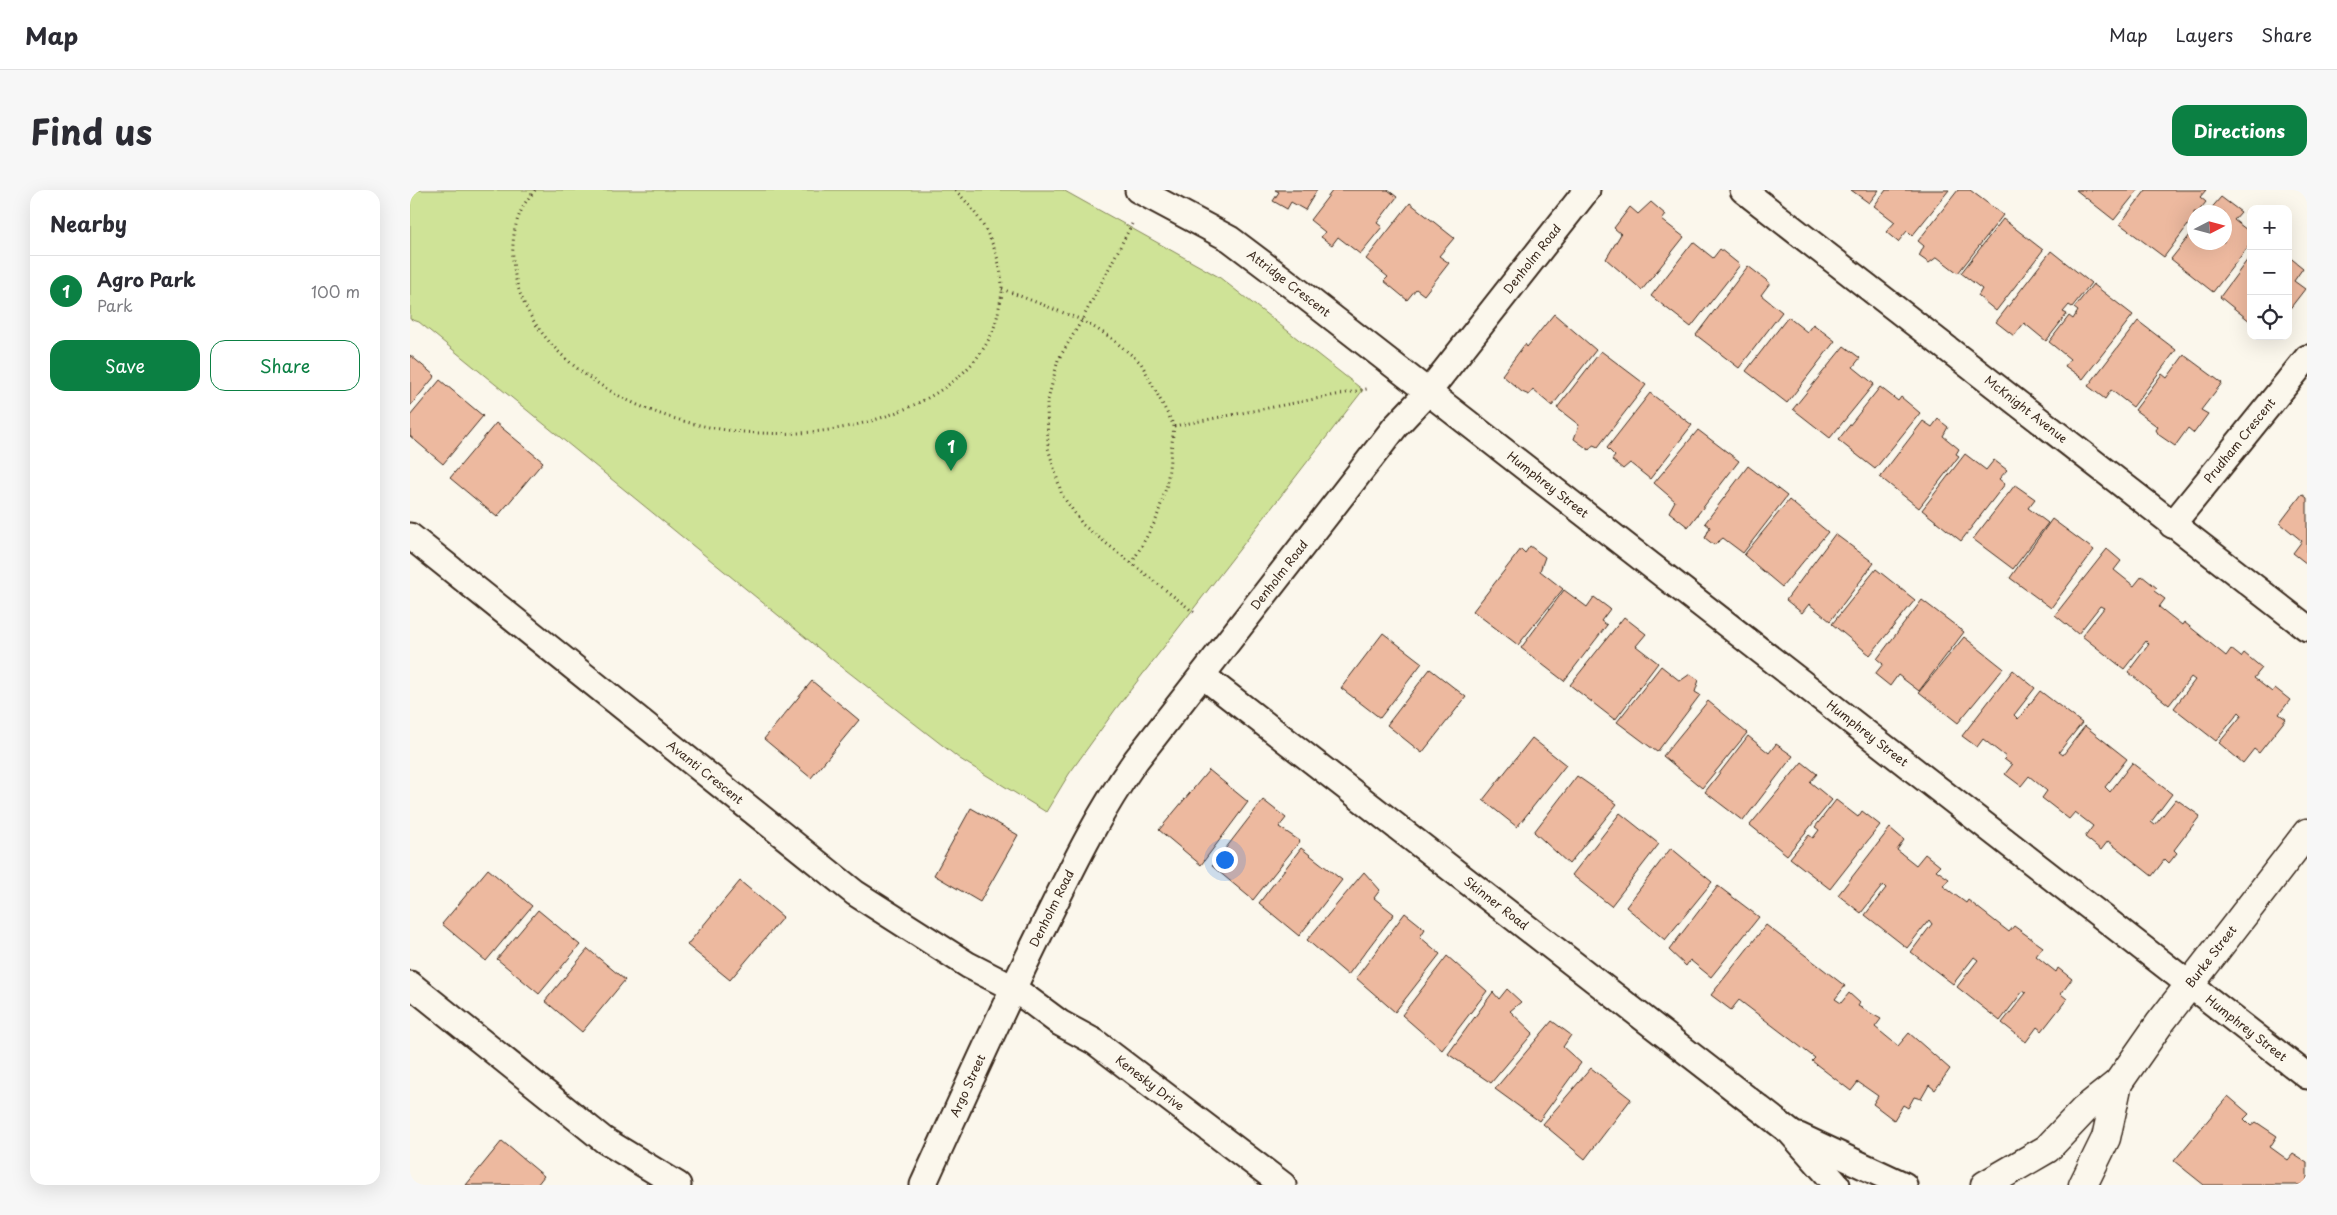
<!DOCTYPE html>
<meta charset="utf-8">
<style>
:root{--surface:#fff;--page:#f7f7f7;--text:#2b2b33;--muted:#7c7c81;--line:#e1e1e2;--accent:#0b8043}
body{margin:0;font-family:"Playpen Sans",sans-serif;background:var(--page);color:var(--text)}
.controls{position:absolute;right:15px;top:15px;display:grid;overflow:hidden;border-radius:10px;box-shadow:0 5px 20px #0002}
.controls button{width:45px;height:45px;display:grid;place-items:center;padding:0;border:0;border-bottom:1px solid var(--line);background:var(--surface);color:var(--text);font:25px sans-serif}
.compass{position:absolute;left:1777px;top:15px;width:45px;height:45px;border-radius:50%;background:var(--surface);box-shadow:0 5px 20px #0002;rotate:84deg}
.you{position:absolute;left:814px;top:669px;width:18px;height:18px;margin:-12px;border:4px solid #fff;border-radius:50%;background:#1a73e8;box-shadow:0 0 0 8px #1a73e833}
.badge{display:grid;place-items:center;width:32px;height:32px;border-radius:50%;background:var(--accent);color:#fff;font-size:16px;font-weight:700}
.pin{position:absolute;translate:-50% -41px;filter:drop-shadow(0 1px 2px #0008)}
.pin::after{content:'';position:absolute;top:26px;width:18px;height:15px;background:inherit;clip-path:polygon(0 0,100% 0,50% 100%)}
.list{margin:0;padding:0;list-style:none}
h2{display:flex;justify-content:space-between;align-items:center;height:65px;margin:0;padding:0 20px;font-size:21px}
h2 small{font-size:16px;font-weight:400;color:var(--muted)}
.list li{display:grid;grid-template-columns:32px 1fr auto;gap:15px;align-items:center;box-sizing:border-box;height:70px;padding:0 20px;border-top:1px solid var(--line)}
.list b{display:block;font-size:19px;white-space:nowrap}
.list p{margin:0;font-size:16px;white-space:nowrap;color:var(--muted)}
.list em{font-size:16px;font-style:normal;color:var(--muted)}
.actions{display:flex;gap:10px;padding:15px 20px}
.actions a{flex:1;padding:11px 0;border:1px solid var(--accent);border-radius:15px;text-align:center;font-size:18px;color:var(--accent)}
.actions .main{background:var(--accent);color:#fff}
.icon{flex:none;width:28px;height:28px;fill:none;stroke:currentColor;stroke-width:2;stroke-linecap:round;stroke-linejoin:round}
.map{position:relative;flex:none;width:1897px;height:995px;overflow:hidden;border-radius:15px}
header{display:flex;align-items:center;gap:30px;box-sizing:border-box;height:70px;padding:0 25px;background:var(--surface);border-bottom:1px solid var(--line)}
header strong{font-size:24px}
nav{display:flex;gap:28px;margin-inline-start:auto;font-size:18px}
.intro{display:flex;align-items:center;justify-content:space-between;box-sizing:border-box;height:120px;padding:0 30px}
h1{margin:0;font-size:35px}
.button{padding:12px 22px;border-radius:15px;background:var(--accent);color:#fff;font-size:18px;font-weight:700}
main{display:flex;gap:30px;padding:0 30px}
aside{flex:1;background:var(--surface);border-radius:15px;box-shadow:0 5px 20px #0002}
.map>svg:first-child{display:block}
.green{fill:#cfe397;stroke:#85865a}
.building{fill:#edb99f;stroke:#3b2a1e}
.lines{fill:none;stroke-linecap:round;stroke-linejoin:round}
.street-casing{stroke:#3b2a1e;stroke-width:29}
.secondary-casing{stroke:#3b2a1e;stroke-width:31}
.path{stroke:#3b2a1e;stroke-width:3;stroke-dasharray:1 4;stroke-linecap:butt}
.street{stroke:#fbf7ec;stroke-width:25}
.secondary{stroke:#fbf7ec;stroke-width:28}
.labels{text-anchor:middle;stroke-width:4;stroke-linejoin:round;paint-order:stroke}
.street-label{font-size:12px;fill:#3b2a1e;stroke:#fbf7ec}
</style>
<header>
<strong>Map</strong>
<nav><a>Map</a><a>Layers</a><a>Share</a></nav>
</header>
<div class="intro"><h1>Find us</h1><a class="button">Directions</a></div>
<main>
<aside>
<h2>Nearby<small></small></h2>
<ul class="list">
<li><span class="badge">1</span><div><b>Agro Park</b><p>Park</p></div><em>100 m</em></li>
</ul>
<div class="actions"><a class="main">Save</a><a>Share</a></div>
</aside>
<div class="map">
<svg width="1897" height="995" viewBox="0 0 1897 995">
<rect width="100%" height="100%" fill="#fbf7ec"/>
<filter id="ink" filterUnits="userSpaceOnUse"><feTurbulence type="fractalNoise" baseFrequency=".02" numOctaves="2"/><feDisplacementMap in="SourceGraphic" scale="10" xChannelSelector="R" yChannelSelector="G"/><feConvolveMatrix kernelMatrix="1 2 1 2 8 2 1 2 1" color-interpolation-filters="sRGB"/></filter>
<g filter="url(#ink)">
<path class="green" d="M0 0H653L809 87 953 200 705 520 659 584 636 622 550 569 423 470 9 132 0 129Z"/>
<path class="building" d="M865 0H907L895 20 881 12 877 19 863 11 869 2Z
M923 0H978L987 7 967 33 972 37 950 64 928 47 922 55 911 47 915 42 900 30Z
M1441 0H1469L1459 13Z
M1476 0H1539L1502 46 1497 41 1488 52 1476 42 1485 32 1464 16Z
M1548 0H1560L1593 25 1548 83 1527 67 1519 73 1509 66 1514 56 1508 51Z
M1666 0H1728L1704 30Z
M1736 0H1796L1790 7 1796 12 1788 22H1784V27L1754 67 1710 34Z
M1811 7 1831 22 1824 30 1841 43V53L1803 102 1761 69 1784 40V52H1814V22H1798Z
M1241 12 1256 25 1252 30 1274 47 1232 100 1196 69 1211 44 1204 38 1220 17 1228 24Z
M1000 13 1044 48 1029 66 1039 73 1014 105 1006 99 997 110 974 91 978 87 956 69Z
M1593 29 1633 60 1586 121 1568 106 1572 99 1551 83Z
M1283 52 1303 68 1310 59 1330 75 1281 137 1241 106Z
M1641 61 1681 93 1662 117 1659 115 1653 122 1657 124 1636 151 1614 133 1604 146 1586 132Z
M1841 65V132L1810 107Z
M1878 66 1893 78 1884 91 1895 99 1878 121Z
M1338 76 1360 93 1351 105 1372 122 1329 178 1286 145Z
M1683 94 1723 125 1673 189 1655 176 1660 169 1639 152 1659 126 1663 129 1668 121 1664 118Z
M1144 124 1186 160 1142 216 1123 200 1119 205 1112 202 1092 185 1115 154 1117 157Z
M1378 127 1397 142 1403 134 1425 151 1377 213 1336 181Z
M1728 131 1766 160 1723 217 1701 200 1695 209 1678 196Z
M1434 156 1450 168 1443 177 1464 194 1420 248 1383 219Z
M1191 161 1236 195 1188 257 1183 255 1179 260 1164 249 1169 235 1147 218Z
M0 165 25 186 0 216Z
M1774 165 1812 193 1791 220 1798 224 1784 243 1778 238 1765 256 1749 245 1746 240 1748 237 1725 220 1752 184 1757 188Z
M30 190 73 226 33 274 0 246V226Z
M1470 197 1488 211 1491 207 1510 223 1465 279 1428 250Z
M1240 203 1282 235 1240 289 1220 273 1213 279 1202 270 1205 266 1197 258Z
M1528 229 1538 237 1533 246 1549 259 1546 264 1549 266 1509 318 1470 287 1513 231 1522 237Z
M86 233 133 272 87 327 40 288Z
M1288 240 1329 271 1278 337 1259 322 1265 311 1244 293Z
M1555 264 1576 280 1584 270 1597 280 1589 289 1595 294 1551 351 1512 320Z
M1338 276 1377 306 1333 363 1313 348 1304 355 1295 348 1300 337 1295 333Z
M1605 295 1625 309 1618 318 1638 333 1603 379 1563 349Z
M1892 304 1897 308V374L1883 363 1892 351 1870 333Z
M1379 310 1418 342 1372 397 1334 365Z
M1642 329 1684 360 1641 418 1600 388Z
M1425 344 1464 373 1420 431 1399 414 1392 423 1376 410Z
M1120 356 1135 367 1130 381 1153 399 1108 455 1063 421 1111 359 1115 363Z
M1697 359 1711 371 1704 380 1724 396 1732 386 1747 398 1744 401 1755 409 1749 417 1772 435 1774 432 1816 466 1821 459 1831 467 1834 463 1852 478 1844 488 1862 502 1865 498 1880 510 1869 524 1876 529 1849 563 1844 559 1833 573 1809 553 1832 525 1829 522 1806 551 1764 518 1785 490 1781 487 1759 515 1718 482 1739 454 1736 451 1714 479 1672 446 1694 418 1690 416 1668 444 1645 425Z
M1466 379 1505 410 1460 465 1422 434Z
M1154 400 1177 417 1184 407 1200 419 1191 431 1197 435 1154 491 1111 458Z
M1512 410 1554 442 1509 501 1488 485 1480 496 1465 484 1473 474 1467 469Z
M1214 427 1236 444 1226 456 1248 473 1205 530 1160 495Z
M973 443 1012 473 970 528 931 498Z
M1554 447 1593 478 1548 533 1509 502Z
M1251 476 1270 491 1280 484 1289 490 1285 502 1290 505 1247 562 1207 532Z
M1020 479 1056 507 1012 563 977 535Z
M1603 480 1625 498 1604 525 1608 529 1630 501 1672 533 1649 562 1653 565 1675 536 1717 569 1695 597 1700 602 1722 573 1762 604 1741 632 1745 635 1766 609 1790 626 1764 660 1767 663 1759 673 1755 669 1742 686 1698 651 1691 660 1675 647 1683 636 1665 622 1659 629 1632 608 1637 601 1619 586 1611 596 1595 584 1602 575 1594 569 1596 567 1573 549 1567 557 1552 546Z
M402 491 449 530 401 588 354 549Z
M1298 511 1337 543 1292 598 1253 566Z
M1338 546 1359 563 1366 554 1383 566 1333 631 1295 602Z
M1122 548 1156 575 1107 637 1073 610Z
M1392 572 1407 584 1400 592 1422 610 1377 665 1340 635Z
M799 580 838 612 791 675 749 640Z
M1167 586 1207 614 1159 674 1124 642Z
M853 610 876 628 869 637 890 651 843 710 802 676Z
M1426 610 1448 627 1452 621 1470 635 1420 699 1380 668 1399 645 1403 648 1409 640 1405 637Z
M561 618 608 645 570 712 524 685Z
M1210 623 1249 654 1201 716 1162 685Z
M1480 638 1494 650 1487 660 1506 675 1515 664 1530 676 1526 680 1539 689 1533 696 1556 713 1558 710 1599 742 1604 736 1633 757 1626 766 1646 782 1648 778 1662 789 1651 804 1657 809 1632 841 1627 837 1616 852 1592 833 1616 803 1613 801 1590 831 1547 797 1568 770 1564 767 1543 794 1501 762 1522 734 1519 730 1497 758 1455 725 1476 698 1473 695 1451 723 1428 705Z
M891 658 932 690 889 746 849 713Z
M1261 658 1302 692 1255 750 1216 717Z
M78 679 122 716 76 771 32 734Z
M954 682 970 700 964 708 984 724 938 785 897 750Z
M330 691 373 727 320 790 277 755Z
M1308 696 1349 727 1301 787 1280 770 1276 776 1259 760Z
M128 720 170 755 129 804 87 769Z
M995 723 1015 739 1010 747 1030 764 985 822 946 788Z
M1356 735 1435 796 1425 809 1431 813 1439 803 1450 813 1448 816 1471 829 1465 837 1488 856 1499 843 1540 879 1525 900 1519 895 1511 909 1504 907 1498 918 1493 915 1484 930 1463 914 1468 906 1448 892 1441 901 1402 871 1405 868 1329 810 1321 820 1301 805Z
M178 759 215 790 172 842 135 811Z
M1037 766 1077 801 1032 860 992 825Z
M1097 799 1111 812 1100 821 1123 843 1081 893 1038 864 1083 802 1089 809Z
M1142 831 1161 845 1153 857 1171 873 1129 931 1085 899Z
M1181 878 1221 909 1175 969 1133 934Z
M1818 906 1839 924 1834 929 1841 936 1846 932 1867 946 1860 957 1878 970 1883 964 1897 973V995H1794L1764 971Z
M92 951 134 986 127 995H56Z"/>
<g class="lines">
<defs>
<g id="street">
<path id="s1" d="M728 0 820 49 873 89 1897 886"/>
<path id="s2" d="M1333 0 1897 438"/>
<path id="s3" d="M1762 335 1897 168"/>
<path id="s4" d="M0 346 445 703 558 775 603 798 650 833 685 852 873 995"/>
<path id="s5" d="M793 486 1380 942 1427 995"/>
<path d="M0 794 194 950 268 995"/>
<path d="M1389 946 1494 995"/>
<path id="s6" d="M513 995C553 907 592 819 635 733 664 674 688 624 726 570L985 237 1019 201 1177 0"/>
</g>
<g id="secondary">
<path id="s7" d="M1575 995 1637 959 1674 920 1708 893 1750 833 1897 643"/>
<path d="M1673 995 1696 948 1708 893"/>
</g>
</defs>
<use href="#street" class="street-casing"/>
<use href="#secondary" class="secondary-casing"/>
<path class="path" d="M125 0C120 7 114 13 111 21 104 35 102 54 103 69 107 143 180 198 245 222 277 234 316 242 351 243 407 246 462 236 512 211 547 193 580 164 588 123 589 116 592 107 592 99 592 62 571 25 545 0
M722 34 672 130 648 170 637 214 638 258 652 305 673 335 786 424
M592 99 672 130 700 147 731 173 764 236 757 295 746 330 722 373
M764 236 957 199"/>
<use href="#street" class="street"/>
<use href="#secondary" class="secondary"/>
</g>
</g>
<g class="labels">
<g class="street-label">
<text dy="4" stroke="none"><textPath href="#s6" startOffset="1115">Denholm Road</textPath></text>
<text dy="4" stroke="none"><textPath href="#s1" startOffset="178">Attridge Crescent</textPath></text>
<text dy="4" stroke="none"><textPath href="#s2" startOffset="358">McKnight Avenue</textPath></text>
<text dy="4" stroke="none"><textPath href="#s3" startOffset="108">Prudham Crescent</textPath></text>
<text dy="4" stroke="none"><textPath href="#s1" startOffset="506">Humphrey Street</textPath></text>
<text dy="4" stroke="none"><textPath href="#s6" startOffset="710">Denholm Road</textPath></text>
<text dy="4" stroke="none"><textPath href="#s1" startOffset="911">Humphrey Street</textPath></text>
<text dy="4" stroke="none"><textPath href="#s4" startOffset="378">Avanti Crescent</textPath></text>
<text dy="4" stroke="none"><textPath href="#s5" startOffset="371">Skinner Road</textPath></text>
<text dy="4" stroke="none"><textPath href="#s6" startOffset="305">Denholm Road</textPath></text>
<text dy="4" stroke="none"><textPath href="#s7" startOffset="326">Burke Street</textPath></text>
<text dy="4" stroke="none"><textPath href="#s1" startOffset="1391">Humphrey Street</textPath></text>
<text dy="4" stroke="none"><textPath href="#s4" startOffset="922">Kenesky Drive</textPath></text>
<text dy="4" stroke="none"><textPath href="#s6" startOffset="109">Argo Street</textPath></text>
</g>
</g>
</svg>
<div class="controls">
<button>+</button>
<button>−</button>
<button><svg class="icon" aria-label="locate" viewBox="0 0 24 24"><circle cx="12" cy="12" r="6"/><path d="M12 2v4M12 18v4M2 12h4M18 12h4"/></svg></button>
</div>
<svg class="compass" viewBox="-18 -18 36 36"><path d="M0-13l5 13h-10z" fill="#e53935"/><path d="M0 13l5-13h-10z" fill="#7c7c81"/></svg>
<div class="you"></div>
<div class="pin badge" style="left:541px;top:281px">1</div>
</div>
</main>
